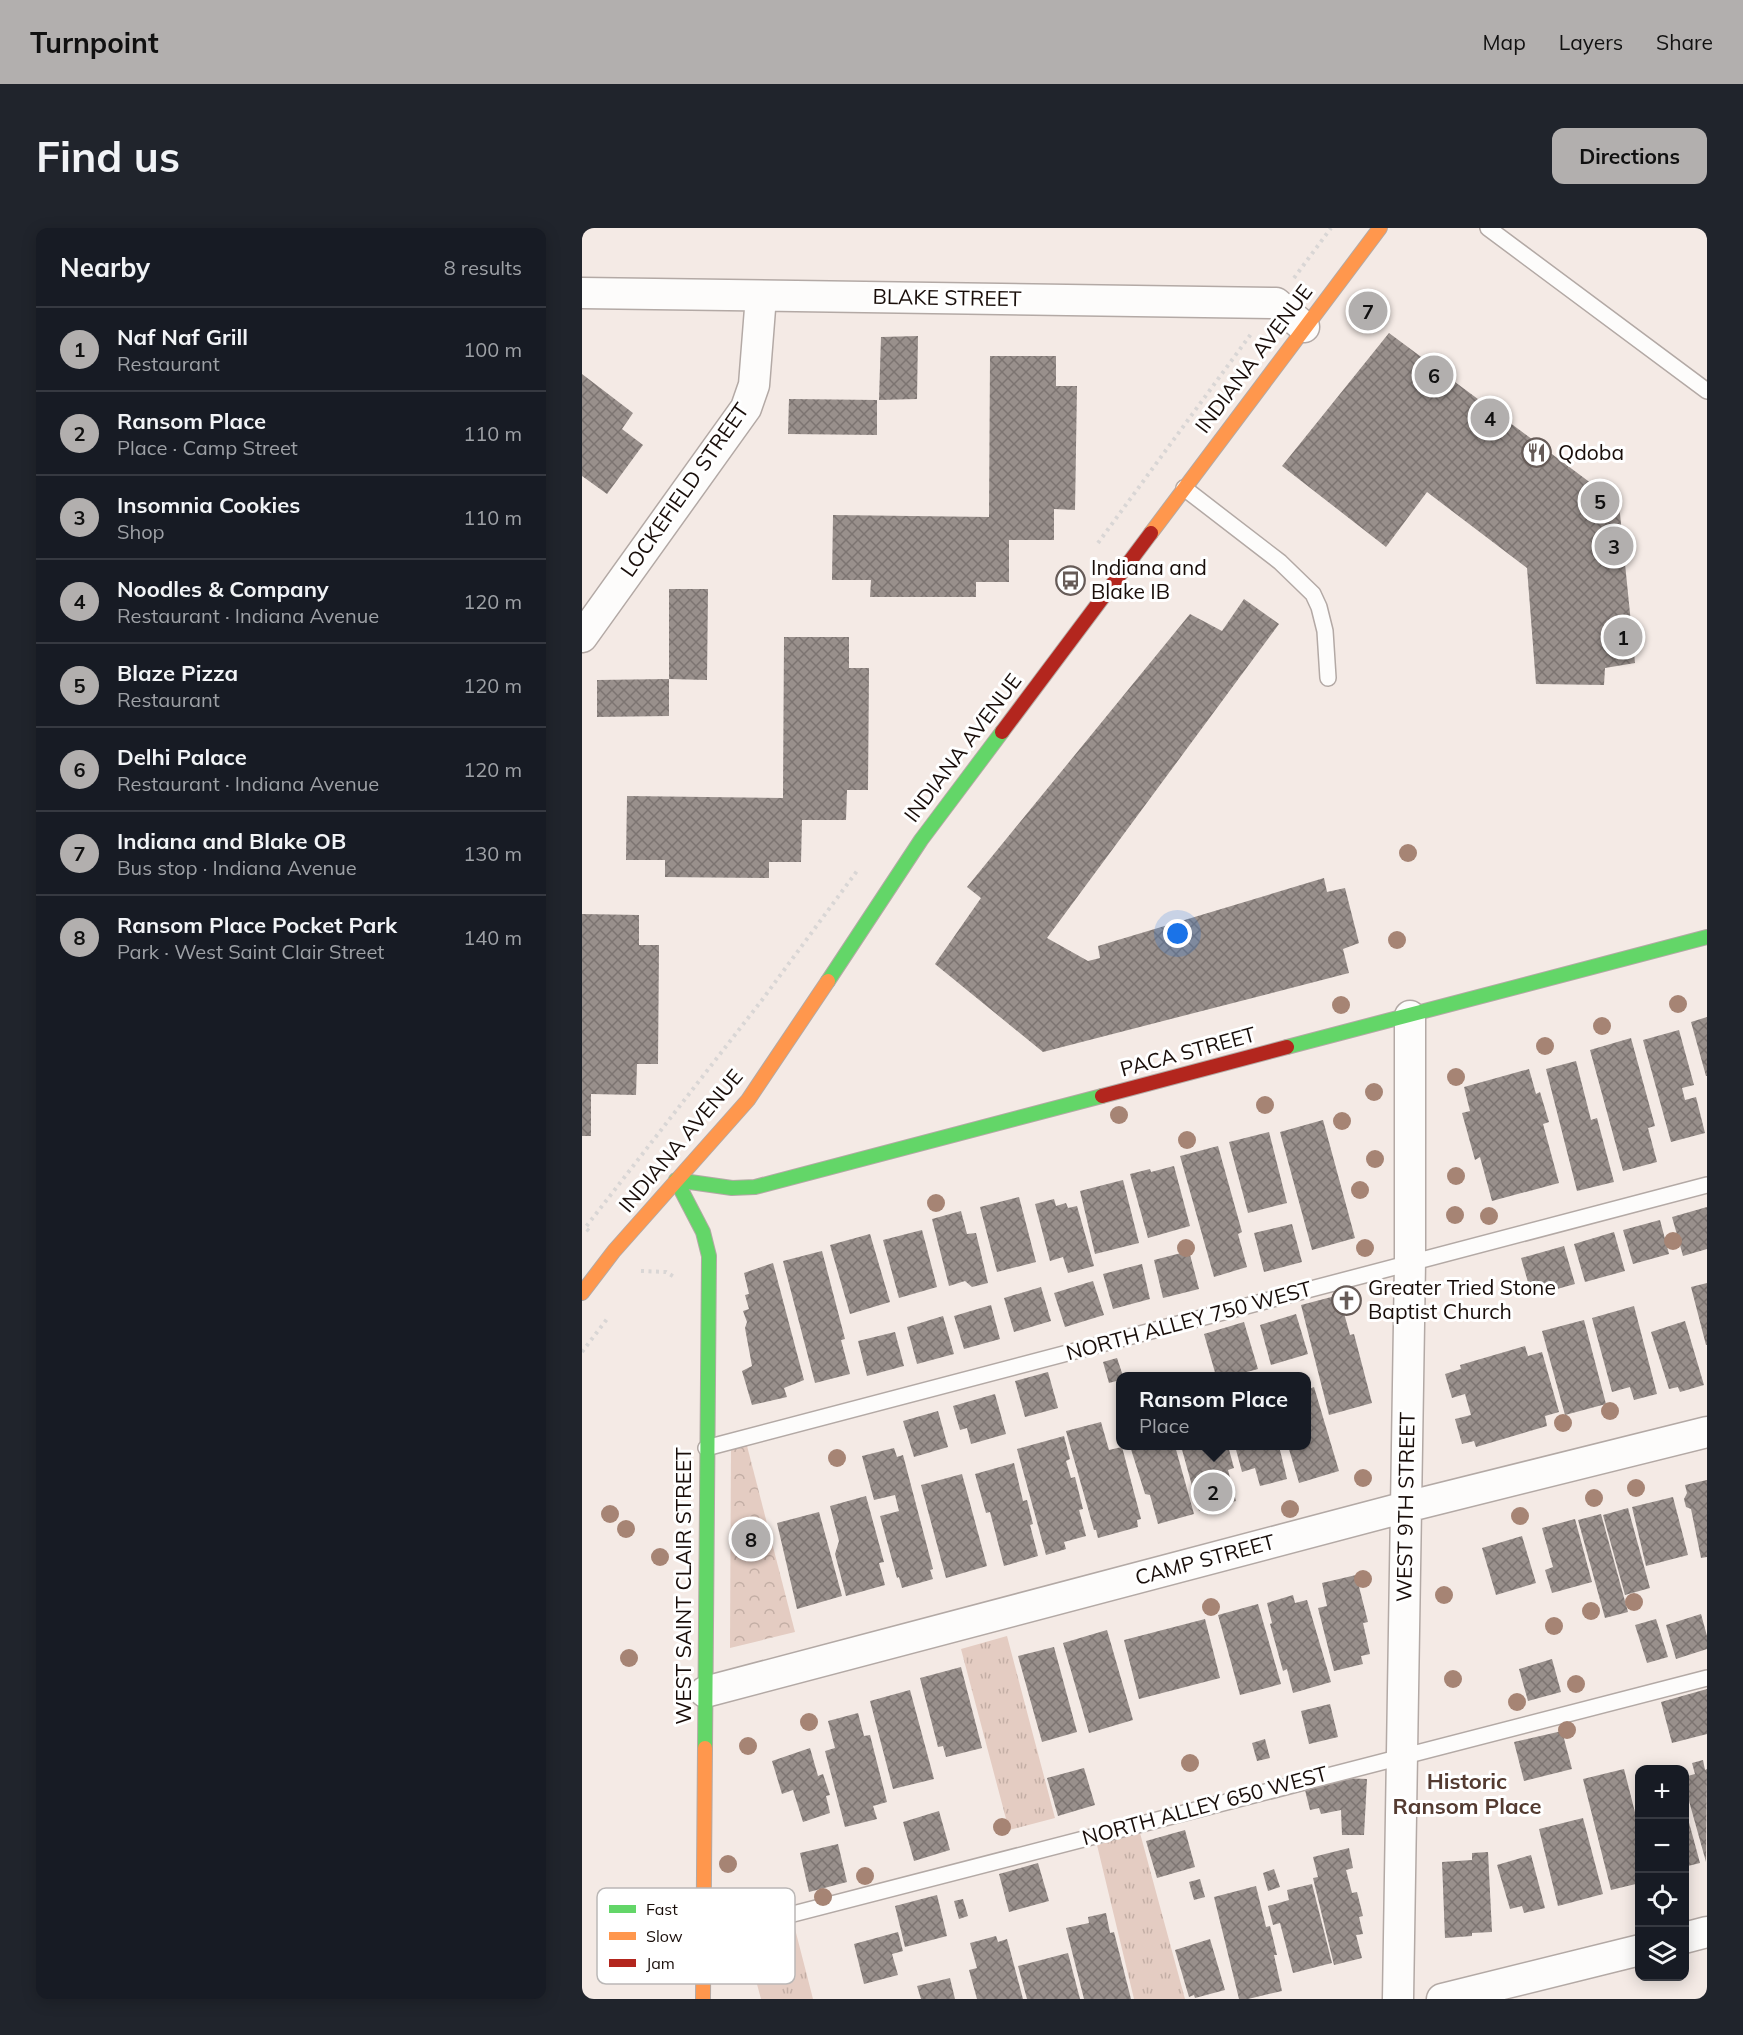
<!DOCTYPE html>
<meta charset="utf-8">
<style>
:root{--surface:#171b24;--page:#20242c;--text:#f1f3f6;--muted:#9ea1a6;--line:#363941;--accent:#b2afae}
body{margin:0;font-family:Mulish,sans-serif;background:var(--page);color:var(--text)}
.controls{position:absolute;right:18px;bottom:18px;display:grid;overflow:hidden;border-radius:12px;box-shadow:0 3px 15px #0003}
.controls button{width:54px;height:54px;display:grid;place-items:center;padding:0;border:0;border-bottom:2px solid var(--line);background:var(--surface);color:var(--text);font:30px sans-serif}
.you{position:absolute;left:596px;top:706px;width:21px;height:21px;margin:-15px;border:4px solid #fff;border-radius:50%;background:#1a73e8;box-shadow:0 0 0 9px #1a73e833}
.badge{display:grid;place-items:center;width:39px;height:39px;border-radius:50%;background:var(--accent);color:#111;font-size:20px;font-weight:700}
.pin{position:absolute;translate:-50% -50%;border:3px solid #fff;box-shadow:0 2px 6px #0006}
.popup{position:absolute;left:534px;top:1144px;width:195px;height:78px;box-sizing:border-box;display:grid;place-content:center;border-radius:12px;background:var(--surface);filter:drop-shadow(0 2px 4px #0005);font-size:20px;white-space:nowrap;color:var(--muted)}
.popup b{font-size:22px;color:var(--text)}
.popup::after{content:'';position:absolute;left:50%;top:100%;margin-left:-12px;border:12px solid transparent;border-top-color:var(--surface)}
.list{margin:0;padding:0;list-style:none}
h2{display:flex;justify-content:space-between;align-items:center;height:78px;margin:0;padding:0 24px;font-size:26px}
h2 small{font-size:20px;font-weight:400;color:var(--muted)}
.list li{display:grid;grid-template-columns:39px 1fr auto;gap:18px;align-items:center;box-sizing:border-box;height:84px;padding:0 24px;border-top:2px solid var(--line)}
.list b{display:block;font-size:22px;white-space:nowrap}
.list p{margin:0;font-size:20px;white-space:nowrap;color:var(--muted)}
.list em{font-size:20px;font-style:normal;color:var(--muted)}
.icon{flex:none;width:33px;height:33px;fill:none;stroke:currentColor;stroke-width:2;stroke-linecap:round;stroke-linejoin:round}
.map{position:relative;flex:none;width:1125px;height:1771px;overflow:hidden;border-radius:12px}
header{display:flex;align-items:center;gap:36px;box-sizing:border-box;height:84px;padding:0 30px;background:var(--accent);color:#111}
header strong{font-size:28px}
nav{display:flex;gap:33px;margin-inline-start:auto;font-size:21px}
.intro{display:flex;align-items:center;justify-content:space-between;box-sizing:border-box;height:144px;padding:0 36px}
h1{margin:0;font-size:42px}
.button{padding:15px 27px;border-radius:12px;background:var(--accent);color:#111;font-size:21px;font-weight:700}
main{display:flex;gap:36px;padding:0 36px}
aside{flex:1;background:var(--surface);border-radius:12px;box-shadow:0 3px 15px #0003}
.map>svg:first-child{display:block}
.grass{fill:url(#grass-tufts)}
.park{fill:url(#park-crowns)}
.building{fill:url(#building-cross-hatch)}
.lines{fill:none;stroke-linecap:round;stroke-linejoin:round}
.lane-casing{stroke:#b3a9a5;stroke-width:18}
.street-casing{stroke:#b3a9a5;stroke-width:33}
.fast-casing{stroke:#b3a9a5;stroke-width:16}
.slow-casing{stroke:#b3a9a5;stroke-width:16}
.jam-casing{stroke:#b3a9a5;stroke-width:16}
.path{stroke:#d9d6d5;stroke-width:4;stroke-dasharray:3 4.5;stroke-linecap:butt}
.lane{stroke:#fdfcfb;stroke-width:15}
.street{stroke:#fdfcfb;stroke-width:30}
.fast{stroke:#63d668;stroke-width:14}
.slow{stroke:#ff974d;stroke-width:14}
.jam{stroke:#b3261e;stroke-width:14}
.tree{fill:#a68474}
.labels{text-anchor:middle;stroke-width:6;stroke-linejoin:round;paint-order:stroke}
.street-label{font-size:21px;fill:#190e0a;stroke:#fff}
.poi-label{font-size:21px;fill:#190e0a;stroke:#fff;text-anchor:start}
.neighbourhood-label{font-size:22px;font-weight:bold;fill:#543b31;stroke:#fff}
.key{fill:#fff;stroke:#bab7b6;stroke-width:1.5}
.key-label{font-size:16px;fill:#190e0a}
</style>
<header>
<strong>Turnpoint</strong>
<nav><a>Map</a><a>Layers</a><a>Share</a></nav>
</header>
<div class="intro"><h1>Find us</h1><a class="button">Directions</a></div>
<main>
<aside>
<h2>Nearby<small>8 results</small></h2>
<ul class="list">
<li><span class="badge">1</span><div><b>Naf Naf Grill</b><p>Restaurant</p></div><em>100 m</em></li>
<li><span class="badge">2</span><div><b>Ransom Place</b><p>Place · Camp Street</p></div><em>110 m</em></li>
<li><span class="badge">3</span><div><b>Insomnia Cookies</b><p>Shop</p></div><em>110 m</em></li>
<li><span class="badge">4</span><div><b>Noodles &amp; Company</b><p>Restaurant · Indiana Avenue</p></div><em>120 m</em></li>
<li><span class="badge">5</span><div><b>Blaze Pizza</b><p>Restaurant</p></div><em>120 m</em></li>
<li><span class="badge">6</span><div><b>Delhi Palace</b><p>Restaurant · Indiana Avenue</p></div><em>120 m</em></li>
<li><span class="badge">7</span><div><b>Indiana and Blake OB</b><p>Bus stop · Indiana Avenue</p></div><em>130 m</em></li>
<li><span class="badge">8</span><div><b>Ransom Place Pocket Park</b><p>Park · West Saint Clair Street</p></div><em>140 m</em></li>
</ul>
</aside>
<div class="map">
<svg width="1125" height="1771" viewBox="0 0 1125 1771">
<defs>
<pattern id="grass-tufts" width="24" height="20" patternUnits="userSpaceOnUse" patternTransform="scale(1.5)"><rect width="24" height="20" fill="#e4ccc2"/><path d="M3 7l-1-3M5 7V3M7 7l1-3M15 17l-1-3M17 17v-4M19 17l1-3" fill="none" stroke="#c3aea5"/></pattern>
<pattern id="park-crowns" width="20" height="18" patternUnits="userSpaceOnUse" patternTransform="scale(1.5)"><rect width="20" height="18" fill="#e4ccc2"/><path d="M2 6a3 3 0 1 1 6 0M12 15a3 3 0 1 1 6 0" fill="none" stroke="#c3aea5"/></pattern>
<pattern id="building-cross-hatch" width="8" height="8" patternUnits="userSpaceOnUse" patternTransform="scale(1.5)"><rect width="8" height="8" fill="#99908c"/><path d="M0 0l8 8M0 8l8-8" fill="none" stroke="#7c7471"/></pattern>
</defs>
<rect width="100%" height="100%" fill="#f4eae5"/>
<path class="grass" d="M425 1408 473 1590 427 1602 379 1421Z
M558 1605 603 1771H552L515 1617Z
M212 1697 231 1771H179L163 1712Z"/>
<path class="park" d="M164 1214 213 1404 148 1420 149 1217Z"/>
<path class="building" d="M807 105 1037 276 1053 435 1023 440 1022 457 954 456 945 340 845 264 804 319 700 238Z
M336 108 335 171 297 172 299 109Z
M408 128H474V158H495L493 282 472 281V312H427V354H394V369H288L289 352H250L251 287 407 289Z
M0 146 51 185 40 201 61 217 25 266 0 248Z
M207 171 295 172V207L206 206Z
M87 361H126L125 452 87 451Z
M662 371 697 396 465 710 506 733 518 730 516 718 742 650 745 664 763 660 777 715 761 721 767 745 461 824 353 736 399 670 385 659 608 386 640 403Z
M202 409H267V440H287L286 562H265L264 592H220L219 634H187V650L83 649V632H44L45 568 201 570Z
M87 451V488L15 489V452Z
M0 686 57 687V717H77L76 836H55L54 867 9 866V908H0Z
M1125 789V848H1124L1109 794Z
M1097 802 1112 857 1100 860 1103 872 1114 869 1123 905 1089 914 1061 812Z
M1049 810 1073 898 1066 900 1075 934 1041 943 1008 822Z
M994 833 1009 892 1015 890 1032 954 995 963 964 841Z
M947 841 954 866 958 864 967 894 961 896 977 955 910 973 898 929 893 932 880 885 888 883 882 859Z
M741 892 773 1010 730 1022 698 904Z
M687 904 705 975 666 985 647 914Z
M636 918 660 1004 656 1006 665 1039 632 1049 598 928Z
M592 938 608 998 566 1010 548 946 568 941 569 944Z
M541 952 557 1015 513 1026 498 963Z
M437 969 454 1034 415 1044 398 979Z
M472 971 474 978 484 975 486 980 495 978 512 1038 486 1045 481 1029 468 1033 453 976Z
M1125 979V1021L1101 1028 1090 989Z
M379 983 385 1006 394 1005 406 1055 390 1059 383 1053 367 1058 350 991Z
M1078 992 1087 1026 1051 1036 1041 1002Z
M710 996 720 1034 682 1044 672 1005Z
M340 1002 355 1059 317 1070 301 1012Z
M1032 1004 1043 1043 1003 1054 992 1016Z
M288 1006 308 1074 268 1086 248 1017Z
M982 1018 993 1056 950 1068 939 1030Z
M240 1023 263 1111 259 1112 268 1146 233 1155 201 1033Z
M607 1023 617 1061 581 1070 572 1032Z
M191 1035 222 1152 202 1160 205 1169 170 1177 160 1143 170 1138 163 1100 165 1094 161 1083 167 1081 163 1067 167 1066 162 1045Z
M560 1036 568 1071 531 1081 521 1046Z
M511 1053 522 1087 483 1099 472 1065Z
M1125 1055V1117H1124L1109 1059Z
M459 1059 469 1093 432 1104 422 1070Z
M757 1067 768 1107 772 1106 790 1175 747 1187 719 1077Z
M409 1077 418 1111 382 1121 372 1088Z
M1052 1078 1075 1166 1052 1172 1048 1159 1030 1164 1010 1090Z
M714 1086 726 1126 689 1137 678 1097Z
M361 1088 372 1126 335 1136 325 1099Z
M1002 1092 1024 1176 983 1187 960 1103Z
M1103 1093 1122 1157 1098 1164 1096 1159 1087 1161 1069 1104Z
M662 1094 676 1141 650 1148H634L622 1106Z
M313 1104 322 1138 285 1148 276 1113Z
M943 1118 946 1128 960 1124 977 1184 963 1188 965 1198 894 1219 892 1213 880 1216 873 1191 889 1187 883 1166 870 1170 863 1146 879 1141 878 1137Z
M535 1130 541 1148H538V1152L527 1155 521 1134Z
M466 1144 476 1180 443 1189 433 1153Z
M732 1159 757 1243 717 1255 706 1218H724V1162Z
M413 1166 424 1206 389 1216 385 1200 378 1202 371 1178Z
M356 1183 366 1219 332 1229 321 1193Z
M519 1194 527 1222 540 1219 559 1291 555 1292 556 1299 516 1310 514 1302H512L484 1203Z
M482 1208 488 1231 484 1233 489 1250 493 1249 501 1281 497 1282 504 1308 482 1314 484 1321 464 1327 435 1221Z
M548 1218H593L612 1286 576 1296 568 1267 563 1266Z
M599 1218H646L652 1240 646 1242 654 1273 617 1283Z
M653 1218H697L705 1251 678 1258 673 1240 660 1244Z
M312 1220 315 1229 321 1227 351 1341 348 1342 351 1351 320 1360 317 1349 315 1350 298 1288 317 1283 313 1267 292 1272 280 1228Z
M432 1235 441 1273 445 1272 451 1296 448 1297 456 1328 422 1338 408 1284 404 1285 393 1246Z
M380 1246 405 1338 364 1350 339 1257Z
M1125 1252V1329L1119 1330 1109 1281 1104 1279 1102 1271 1105 1265 1103 1257Z
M284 1268 302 1334 297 1335 303 1357 264 1368 253 1326 257 1313 248 1278Z
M1091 1269 1106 1327 1064 1338 1050 1279Z
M1046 1280 1068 1360 1043 1367 1021 1287Z
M237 1284 260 1368 215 1381 195 1295Z
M1019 1286 1046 1384 1023 1390 996 1292Z
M993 1291 1010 1354 970 1365 963 1342 971 1339 960 1300Z
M940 1308 954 1355 914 1367 900 1320Z
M774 1347 786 1394 781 1395 788 1426 779 1428 781 1436 752 1443 736 1380 745 1378 740 1355Z
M711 1367 713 1375 725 1372 749 1454 711 1465 705 1441 701 1443 688 1396 690 1395 685 1375Z
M676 1376 699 1456 658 1467 636 1387Z
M1119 1386 1125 1408V1421L1094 1431 1084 1397Z
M623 1391 638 1450 557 1471 542 1412Z
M1074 1391 1086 1429 1065 1435 1053 1397Z
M525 1402 551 1492 507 1505 481 1415Z
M472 1419 495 1504 460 1514 436 1428Z
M970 1431 979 1464 946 1473 937 1441Z
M379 1439 400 1520 364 1529 361 1518 356 1519 338 1450Z
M1125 1461V1506L1090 1515 1079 1474Z
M328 1462 352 1551 311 1561 288 1473Z
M748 1476 756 1509 727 1516 719 1483Z
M276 1485 282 1508 288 1507 305 1574 291 1578 295 1591 263 1599 243 1523 253 1520 246 1493Z
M980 1503 990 1541 942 1553 932 1514Z
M683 1511 688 1530 675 1533 670 1515Z
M228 1520 236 1548 241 1546 248 1567 244 1568 248 1585 221 1594 211 1562 200 1566 190 1533Z
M1121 1532 1123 1542 1125 1541 1124 1634 1102 1555V1549L1113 1546 1110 1535Z
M502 1540 513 1577 476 1588 465 1550Z
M1042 1541 1058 1604V1655L1029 1662 1001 1551Z
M761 1550 785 1551 782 1607H760L759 1582 739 1586 737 1580 728 1582 723 1562Z
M1102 1576 1118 1635 1102 1639Z
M357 1583 368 1622 332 1633 321 1594Z
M1001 1590 1021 1666 976 1678 957 1601Z
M603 1602 613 1639 575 1650 564 1613Z
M256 1616 265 1654 227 1664 218 1625Z
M767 1620 771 1640 764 1642 770 1665 775 1664 781 1688 777 1689 781 1706 774 1707 780 1730 752 1737 731 1650 736 1649 731 1629Z
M906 1624 910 1704 890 1705V1708L863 1710 860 1634 890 1632V1625Z
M949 1627 963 1680 942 1685 940 1678 928 1681 915 1637Z
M456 1635 467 1673 427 1684 417 1646Z
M692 1641 698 1659 686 1663 681 1645Z
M618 1651 623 1669 612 1672 607 1654Z
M730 1656 750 1735 711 1745 698 1695 691 1697 686 1678 707 1672 705 1662Z
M674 1658 684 1699 688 1698 695 1727H692L700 1763 666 1771H657L632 1669Z
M355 1667 365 1708 323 1719 313 1678Z
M381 1671 386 1688 377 1691 372 1673Z
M524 1685 528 1705 532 1704 549 1771H502L484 1700 507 1695 506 1689Z
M316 1704 321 1723 310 1726 316 1747 282 1756 272 1716Z
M414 1708 416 1714 425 1711 441 1771H395L387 1742 395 1740 388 1715Z
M628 1711 643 1762 613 1770 612 1767 607 1769 593 1722Z
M486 1725 498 1771H445L436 1738Z
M368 1750 373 1771H339L335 1758Z"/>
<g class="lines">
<defs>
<path id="lane" d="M906 0 1125 163
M602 260 698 334 731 366 737 379 743 403 746 450
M124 1220 1125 957
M122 1709 1125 1450"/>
<path id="street" d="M0 65 694 75 722 99
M0 409 164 180 172 157 179 68
M123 1464 824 1279 1125 1204
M1102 1710 1125 1704
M816 1771 828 1034V788
M860 1771 1058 1722"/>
<path id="fast" d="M246 753 339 612 420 504
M705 819 1125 709
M94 952 150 960 173 959 520 868
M94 952 121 1004 127 1028 123 1520"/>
<path id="slow" d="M569 305 798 0
M0 1065 32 1023 166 872 246 753
M121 1771 123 1520"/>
<path id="jam" d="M420 504 569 305
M520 868 705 819"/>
</defs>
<use href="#lane" class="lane-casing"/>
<use href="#street" class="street-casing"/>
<use href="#fast" class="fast-casing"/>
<use href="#slow" class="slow-casing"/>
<use href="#jam" class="jam-casing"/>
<path class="path" d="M712 50 749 0
M516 315 669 106
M7 1003 3 1000 180 772 275 643
M59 1043 84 1044 94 1050
M0 1124 25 1091"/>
<use href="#lane" class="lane"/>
<use href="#street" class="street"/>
<use href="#fast" class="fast"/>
<use href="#slow" class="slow"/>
<use href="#jam" class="jam"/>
</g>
<g class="tree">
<circle cx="826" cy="625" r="9"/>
<circle cx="815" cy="712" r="9"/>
<circle cx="1096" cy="776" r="9"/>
<circle cx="759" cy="777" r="9"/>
<circle cx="1020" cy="798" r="9"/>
<circle cx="963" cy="818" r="9"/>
<circle cx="874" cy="849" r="9"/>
<circle cx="792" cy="864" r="9"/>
<circle cx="683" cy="877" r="9"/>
<circle cx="537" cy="887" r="9"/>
<circle cx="760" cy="893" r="9"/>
<circle cx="605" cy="912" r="9"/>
<circle cx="793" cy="931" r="9"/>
<circle cx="874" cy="948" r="9"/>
<circle cx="778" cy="962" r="9"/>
<circle cx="354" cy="975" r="9"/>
<circle cx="873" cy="987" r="9"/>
<circle cx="907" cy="988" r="9"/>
<circle cx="1091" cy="1013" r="9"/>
<circle cx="604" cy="1020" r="9"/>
<circle cx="783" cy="1020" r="9"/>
<circle cx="1028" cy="1183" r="9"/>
<circle cx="981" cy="1195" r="9"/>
<circle cx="255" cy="1230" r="9"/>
<circle cx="781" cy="1250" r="9"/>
<circle cx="1054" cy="1260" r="9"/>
<circle cx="1012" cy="1270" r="9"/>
<circle cx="708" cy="1281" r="9"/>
<circle cx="28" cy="1286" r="9"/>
<circle cx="938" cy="1288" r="9"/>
<circle cx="44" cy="1301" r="9"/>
<circle cx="78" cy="1329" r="9"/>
<circle cx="781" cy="1351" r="9"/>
<circle cx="862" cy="1367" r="9"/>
<circle cx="1052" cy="1374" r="9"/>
<circle cx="629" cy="1379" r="9"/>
<circle cx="1009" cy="1383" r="9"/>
<circle cx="972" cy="1398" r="9"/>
<circle cx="47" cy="1430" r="9"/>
<circle cx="871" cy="1451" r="9"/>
<circle cx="994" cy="1456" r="9"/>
<circle cx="935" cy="1474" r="9"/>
<circle cx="227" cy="1494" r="9"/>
<circle cx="985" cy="1502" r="9"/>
<circle cx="166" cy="1518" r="9"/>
<circle cx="608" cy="1535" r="9"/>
<circle cx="420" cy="1599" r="9"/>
<circle cx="146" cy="1636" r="9"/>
<circle cx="283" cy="1648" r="9"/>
<circle cx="152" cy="1669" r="9"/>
<circle cx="241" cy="1669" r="9"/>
<circle cx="58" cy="1698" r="9"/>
<circle cx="192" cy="1729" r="9"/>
</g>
<defs>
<symbol id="restaurant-ring" viewBox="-11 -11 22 22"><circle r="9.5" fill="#fff" stroke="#665b57" stroke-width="1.5"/><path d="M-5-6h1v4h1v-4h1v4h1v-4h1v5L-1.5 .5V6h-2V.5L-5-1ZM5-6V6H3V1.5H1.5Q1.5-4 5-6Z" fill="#665b57"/></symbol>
<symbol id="bus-ring" viewBox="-11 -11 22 22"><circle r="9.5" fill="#fff" stroke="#665b57" stroke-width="1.5"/><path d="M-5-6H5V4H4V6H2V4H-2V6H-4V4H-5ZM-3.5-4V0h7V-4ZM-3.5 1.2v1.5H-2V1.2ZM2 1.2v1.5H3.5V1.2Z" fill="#665b57"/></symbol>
<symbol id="church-ring" viewBox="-11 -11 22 22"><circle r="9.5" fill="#fff" stroke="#665b57" stroke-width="1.5"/><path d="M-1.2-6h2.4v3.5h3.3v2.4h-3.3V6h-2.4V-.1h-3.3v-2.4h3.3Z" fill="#665b57"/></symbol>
</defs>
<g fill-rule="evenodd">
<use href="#restaurant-ring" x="938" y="208" width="33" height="33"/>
<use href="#bus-ring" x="472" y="336" width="33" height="33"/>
<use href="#church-ring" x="748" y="1056" width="33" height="33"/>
</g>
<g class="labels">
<g class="street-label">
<text transform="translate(365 70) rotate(1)" y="7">BLAKE STREET</text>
<text transform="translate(672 131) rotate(-53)" y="7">INDIANA AVENUE</text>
<text transform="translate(103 262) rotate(-55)" y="7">LOCKEFIELD STREET</text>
<text transform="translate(381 520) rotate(-53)" y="7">INDIANA AVENUE</text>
<text transform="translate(606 824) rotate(-15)" y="7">PACA STREET</text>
<text transform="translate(99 913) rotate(-50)" y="7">INDIANA AVENUE</text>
<text transform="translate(607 1093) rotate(-15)" y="7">NORTH ALLEY 750 WEST</text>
<text transform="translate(824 1279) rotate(-89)" y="7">WEST 9TH STREET</text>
<text transform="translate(623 1332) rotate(-15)" y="7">CAMP STREET</text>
<text transform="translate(102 1358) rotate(-90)" y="7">WEST SAINT CLAIR STREET</text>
<text transform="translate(623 1578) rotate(-15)" y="7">NORTH ALLEY 650 WEST</text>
</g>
<g class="poi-label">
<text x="976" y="232">Qdoba</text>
<text x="509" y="347">Indiana and<tspan x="509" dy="24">Blake IB</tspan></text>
<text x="786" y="1067">Greater Tried Stone<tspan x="786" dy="24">Baptist Church</tspan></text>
</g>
<g class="neighbourhood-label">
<text x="885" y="1561">Historic<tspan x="885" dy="25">Ransom Place</tspan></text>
</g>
</g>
<rect x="15" y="1660" width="198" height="96" rx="9" class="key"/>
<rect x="27" y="1677" width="27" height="8" fill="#63d668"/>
<rect x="27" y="1704" width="27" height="8" fill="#ff974d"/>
<rect x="27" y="1731" width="27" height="8" fill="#b3261e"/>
<g class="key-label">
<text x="64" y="1687">Fast</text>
<text x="64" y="1714">Slow</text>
<text x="64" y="1741">Jam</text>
</g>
</svg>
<div class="controls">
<button>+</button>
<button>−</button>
<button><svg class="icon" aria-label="locate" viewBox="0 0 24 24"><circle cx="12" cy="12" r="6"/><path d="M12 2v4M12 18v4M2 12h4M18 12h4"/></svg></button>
<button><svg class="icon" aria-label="layers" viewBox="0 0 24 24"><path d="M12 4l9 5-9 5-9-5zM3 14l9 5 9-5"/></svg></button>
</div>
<div class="you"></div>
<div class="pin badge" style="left:1041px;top:409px">1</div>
<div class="pin badge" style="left:631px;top:1264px">2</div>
<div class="popup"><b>Ransom Place</b>Place</div>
<div class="pin badge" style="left:1032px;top:318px">3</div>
<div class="pin badge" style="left:908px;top:190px">4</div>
<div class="pin badge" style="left:1018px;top:273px">5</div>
<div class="pin badge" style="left:852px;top:147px">6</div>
<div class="pin badge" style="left:786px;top:83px">7</div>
<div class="pin badge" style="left:169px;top:1311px">8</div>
</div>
</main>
